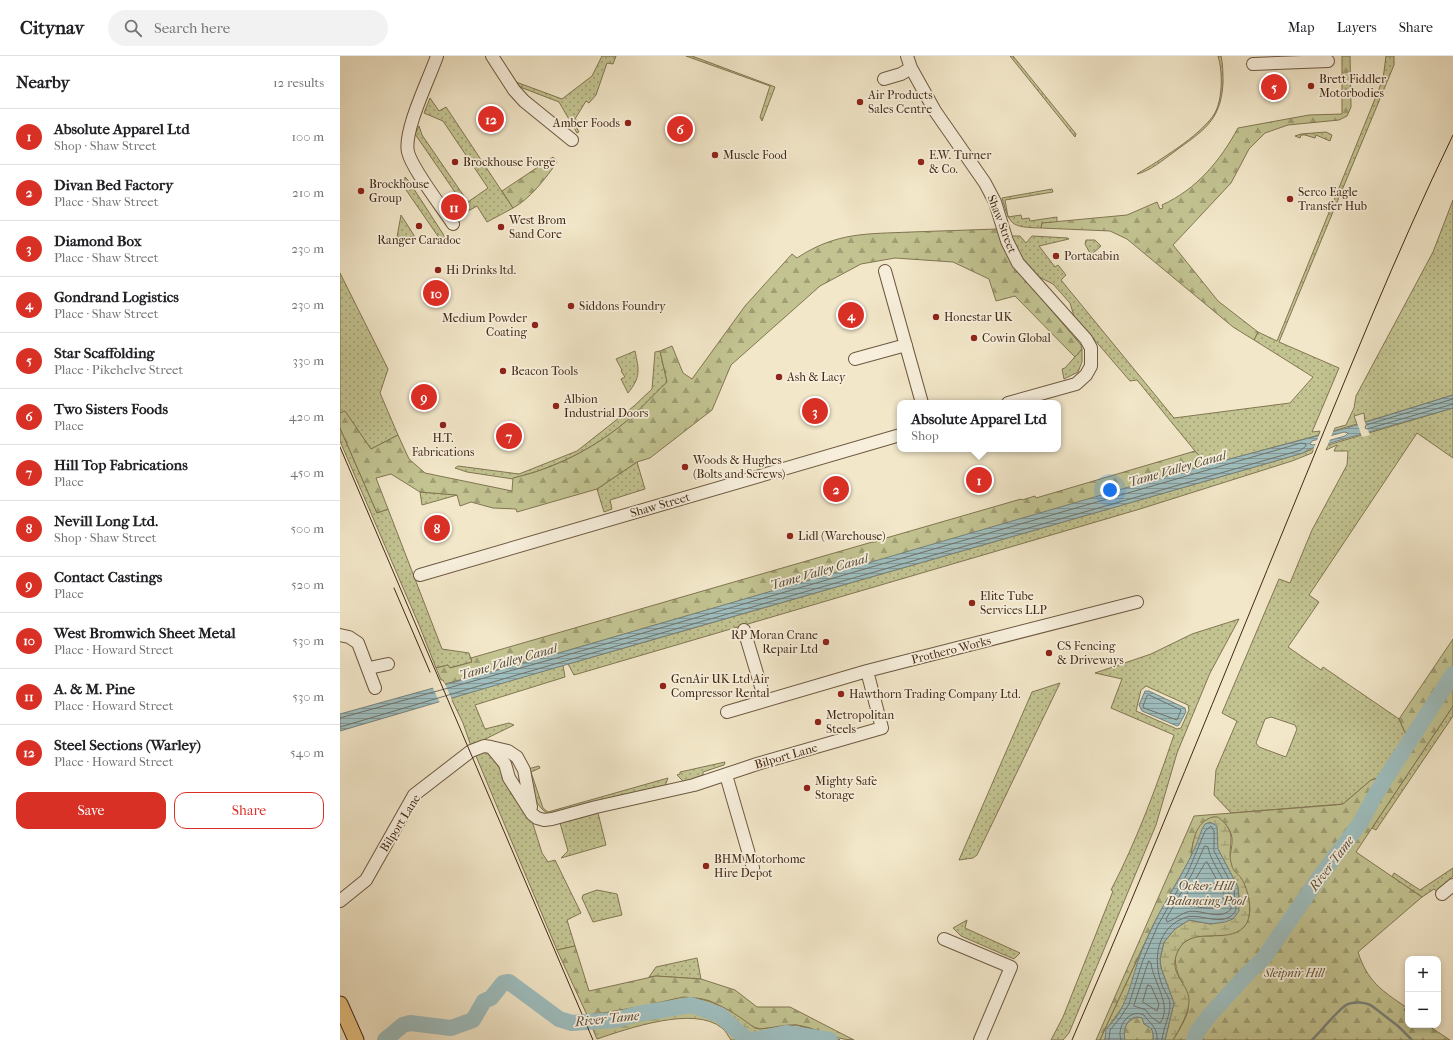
<!DOCTYPE html>
<meta charset="utf-8">
<style>
:root{--surface:#fff;--page:#f2f2f2;--text:#202124;--muted:#757577;--line:#e0e0e0;--accent:#d93025}
body{margin:0;font-family:"IM FELL French Canon",serif;background:var(--page);color:var(--text)}
.controls{position:absolute;right:12px;bottom:12px;display:grid;overflow:hidden;border-radius:8px;box-shadow:0 2px 6px #0003}
.controls button{width:36px;height:36px;display:grid;place-items:center;padding:0;border:0;border-bottom:1px solid var(--line);background:var(--surface);color:var(--text);font:20px sans-serif}
.you{position:absolute;left:770px;top:434px;width:14px;height:14px;margin:-10px;border:3px solid #fff;border-radius:50%;background:#1a73e8;box-shadow:0 0 0 6px #1a73e833}
.badge{display:grid;place-items:center;width:26px;height:26px;border-radius:50%;background:var(--accent);color:#fff;font-size:13px;font-weight:700}
.pin{position:absolute;translate:-50% -50%;border:2px solid #fff;box-shadow:0 1px 4px #0006}
.popup{position:absolute;left:557px;top:344px;width:164px;height:52px;box-sizing:border-box;display:grid;place-content:center;border-radius:8px;background:var(--surface);filter:drop-shadow(0 1px 3px #0005);font-size:13px;white-space:nowrap;color:var(--muted)}
.popup b{font-size:15px;color:var(--text)}
.popup::after{content:'';position:absolute;left:50%;top:100%;margin-left:-8px;border:8px solid transparent;border-top-color:var(--surface)}
.list{margin:0;padding:0;list-style:none}
h2{display:flex;justify-content:space-between;align-items:center;height:52px;margin:0;padding:0 16px;font-size:17px}
h2 small{font-size:13px;font-weight:400;color:var(--muted)}
.list li{display:grid;grid-template-columns:26px 1fr auto;gap:12px;align-items:center;box-sizing:border-box;height:56px;padding:0 16px;border-top:1px solid var(--line)}
.list b{display:block;font-size:15px;white-space:nowrap}
.list p{margin:0;font-size:13px;white-space:nowrap;color:var(--muted)}
.list em{font-size:13px;font-style:normal;color:var(--muted)}
.actions{display:flex;gap:8px;padding:12px 16px}
.actions a{flex:1;padding:9px 0;border:1px solid var(--accent);border-radius:12px;text-align:center;font-size:14px;color:var(--accent)}
.actions .main{background:var(--accent);color:#fff}
.icon{flex:none;width:22px;height:22px;fill:none;stroke:currentColor;stroke-width:2;stroke-linecap:round;stroke-linejoin:round}
.map{position:relative;flex:none;width:1113px;height:984px;overflow:hidden}
header{display:flex;align-items:center;gap:24px;box-sizing:border-box;height:56px;padding:0 20px;background:var(--surface);border-bottom:1px solid var(--line)}
header strong{font-size:19px}
nav{display:flex;gap:22px;margin-inline-start:auto;font-size:14px}
.search{width:280px;height:36px;background:var(--page);display:flex;align-items:center;gap:10px;box-sizing:border-box;padding:0 14px;border-radius:22px;color:var(--muted);font-size:15px}
main{display:flex}
aside{flex:1;background:var(--surface)}
.map>svg:first-child{display:block}
.grass{fill:url(#grass-dots);stroke:#827652;fill-rule:evenodd}
.forest{fill:url(#forest-firs);stroke:#827652}
.wetland{fill:url(#wetland-marsh);stroke:#827652}
.water{fill:url(#water-rules);stroke:#79827b;fill-rule:evenodd}
.pier{fill:#f2e7c9}
.lines{fill:none;stroke-linecap:round;stroke-linejoin:round}
.shore{stroke:#70736a;stroke-width:1}
.stream{stroke:#79827b;stroke-width:2.5}
.river{stroke:#9ebebf;stroke-width:16}
.minor-casing{stroke:#6e5841;stroke-width:14}
.major-casing{stroke:#422814;stroke-width:17}
.minor{stroke:#f7efdc;stroke-width:12}
.major{stroke:#e9c484;stroke-width:15}
.tram{stroke:#422814;stroke-width:1}
.poi-dot{fill:#8f2418;stroke:#f7efdc;stroke-width:1.5}
.labels{text-anchor:middle;stroke-width:3.5;stroke-linejoin:round;paint-order:stroke}
.poi-label{font-size:12px;fill:#422814;stroke:#f7efdc;text-anchor:start}
.street-label{font-size:12px;fill:#422814;stroke:#f7efdc}
.park-label{font-size:12px;font-style:italic;fill:#624f33;stroke:#f7efdc}
.water-label{font-size:13px;font-style:italic;fill:#594e3f;stroke:#f7efdc}
</style>
<header>
<strong>Citynav</strong>
<div class="search"><svg class="icon" aria-label="search" viewBox="0 0 24 24"><circle cx="10" cy="10" r="6"/><path d="M15 15l6 6"/></svg>Search here</div>
<nav><a>Map</a><a>Layers</a><a>Share</a></nav>
</header>
<main>
<aside>
<h2>Nearby<small>12 results</small></h2>
<ul class="list">
<li><span class="badge">1</span><div><b>Absolute Apparel Ltd</b><p>Shop · Shaw Street</p></div><em>100 m</em></li>
<li><span class="badge">2</span><div><b>Divan Bed Factory</b><p>Place · Shaw Street</p></div><em>210 m</em></li>
<li><span class="badge">3</span><div><b>Diamond Box</b><p>Place · Shaw Street</p></div><em>230 m</em></li>
<li><span class="badge">4</span><div><b>Gondrand Logistics</b><p>Place · Shaw Street</p></div><em>230 m</em></li>
<li><span class="badge">5</span><div><b>Star Scaffolding</b><p>Place · Pikehelve Street</p></div><em>330 m</em></li>
<li><span class="badge">6</span><div><b>Two Sisters Foods</b><p>Place</p></div><em>420 m</em></li>
<li><span class="badge">7</span><div><b>Hill Top Fabrications</b><p>Place</p></div><em>450 m</em></li>
<li><span class="badge">8</span><div><b>Nevill Long Ltd.</b><p>Shop · Shaw Street</p></div><em>500 m</em></li>
<li><span class="badge">9</span><div><b>Contact Castings</b><p>Place</p></div><em>520 m</em></li>
<li><span class="badge">10</span><div><b>West Bromwich Sheet Metal</b><p>Place · Howard Street</p></div><em>530 m</em></li>
<li><span class="badge">11</span><div><b>A. &amp; M. Pine</b><p>Place · Howard Street</p></div><em>530 m</em></li>
<li><span class="badge">12</span><div><b>Steel Sections (Warley)</b><p>Place · Howard Street</p></div><em>540 m</em></li>
</ul>
<div class="actions"><a class="main">Save</a><a>Share</a></div>
</aside>
<div class="map">
<svg width="1113" height="984" viewBox="0 0 1113 984">
<defs>
<pattern id="grass-dots" width="8" height="8" patternUnits="userSpaceOnUse"><rect width="8" height="8" fill="#c2c391"/><path d="M2 2h.1M6 6h.1" fill="none" stroke="#9f9e75" stroke-width="1.8" stroke-linecap="round"/></pattern>
<pattern id="forest-firs" width="22" height="20" patternUnits="userSpaceOnUse"><rect width="22" height="20" fill="#c2c391"/><path d="M5 1l3.5 6h-7zM16 11l3.5 6h-7z" fill="#9f9e75"/></pattern>
<pattern id="wetland-marsh" width="20" height="14" patternUnits="userSpaceOnUse"><rect width="20" height="14" fill="#c2c391"/><path d="M1 5h8M5 5V1M11 12h8M15 12V8" fill="none" stroke="#9f9e75"/></pattern>
<pattern id="water-rules" width="6" height="5" patternUnits="userSpaceOnUse"><rect width="6" height="5" fill="#9ebebf"/><path d="M0 2.5h6" fill="none" stroke="#829a9a"/></pattern>
</defs>
<rect width="100%" height="100%" fill="#f2e7c9"/>
<filter id="stains"><feTurbulence type="fractalNoise" baseFrequency=".005" numOctaves="4"/><feColorMatrix values="0 0 0 0 .2 0 0 0 0 .09 0 0 0 0 .02 0 0 0 .5 -.17"/></filter>
<radialGradient id="worn" r=".72"><stop offset=".6" stop-color="#630" stop-opacity="0"/><stop offset="1" stop-color="#630" stop-opacity=".3"/></radialGradient>
<path class="grass" d="M262 0H276L273 8 267 7 256 39 249 47 246 45 235 63 240 67 235 69 239 76 237 77 219 46 180 31 176 26 222 43 252 20Z
M346 0H352L435 31 422 65 420 61 430 30Z
M670 0H673L736 78 735 81Z
M878 0H881C883 9 883 18 883 27 881 66 862 75 834 96 823 104 810 115 797 118 820 104 858 81 873 60 883 46 883 16 878 0Z
M1046 0H1054V9L939 286 999 312 972 376 980 375 979 379 868 409 855 395 797 324 790 325 734 260 730 247 713 228 691 217 684 210 671 180H680L686 187 692 180 728 182 729 183 699 190 715 211 718 209 726 219 721 224 834 362 950 347 973 321 914 284 918 276 937 285 1043 23Z
M90 42 99 55 106 51 173 152 147 166 137 150 128 155 75 78 79 70 82 79 128 146 148 132 103 65 84 57Z
M986 76 992 79 990 85 976 79 975 82 965 79H961L960 82 955 80 961 78Z
M65 121 68 124 107 184 102 186 64 131Z
M712 133 713 136 665 144 668 161 681 159 682 163 689 162 690 165 717 161V167H702L701 172C671 171 670 170 662 142Z
M1113 144V339L1025 366 1024 357 1014 360 1017 368 993 375 995 372 1006 369 1014 352 1016 340 1093 196Z
M61 159 75 181H57Z
M746 184H755L761 190 751 199 745 188Z
M0 217 48 313 40 337 58 379 31 393 5 356 0 357Z
M742 293V306L738 316 724 323 722 313 725 312Z
M295 295C299 314 301 321 288 337L281 323 285 321 281 315 282 314 276 303Z
M320 295 327 326C312 340 299 356 283 368 251 394 214 412 174 422L173 423 127 416 115 412 118 410 179 418 237 395 294 350 312 333 315 296Z
M1113 352V402L1077 377 969 539 979 546 948 591 981 614 983 611 1059 663 1069 685 1047 720 1031 724 1003 748 891 757 874 739 876 714 897 665 882 657 939 523 950 527 972 474 1007 409 1008 395H994L997 389 986 394 988 389ZM931 661 955 669 957 673 946 701 919 691 916 687 925 663Z
M0 372 37 457 48 453 102 593 129 597 132 606 109 612 108 609 96 612 80 571 0 385Z
M974 392 972 397 952 405 800 453 234 619 228 608 963 397Z
M297 406 305 433 270 444 272 453 264 456 257 433Z
M80 436 117 439 82 449Z
M899 563 870 617 837 697 816 769 729 977 723 984H711L723 961 773 835 771 834C797 784 816 732 834 679L771 652 782 623 755 617 811 598 852 578ZM806 630 848 649 849 654 841 672 837 673 796 655 801 634Z
M223 609 225 621 135 649 145 673 169 667 174 669 131 690 123 667 111 642Z
M720 627 637 799 633 802 619 804 692 636Z
M1113 650V660L1036 774 1032 772Z
M143 696 153 698 192 765 202 797 208 806 215 804 241 857 227 864 235 890 217 894 136 700Z
M385 706 384 709 363 716V719L344 726 337 719 340 718V716Z
M199 710 200 712 191 716 203 752 208 756 328 722 325 730 282 739 208 758C192 747 192 731 188 713Z
M258 757 266 789 221 802 228 795 220 767Z
M1113 812V820L1098 836 1094 833 1082 841 1052 821 1054 817 1080 834Z
M257 834 277 838 282 859 253 866 242 842 243 839Z
M627 864 625 872 680 897 674 903 621 880 613 872Z
M357 902 361 923 316 920 309 921 316 911Z"/>
<path class="forest" d="M1002 0H1010L1011 51 1007 60 999 64 948 69 925 77 909 93 891 127 833 189 878 245 918 276 914 284 893 271 787 183 770 175 701 172 702 167 787 159 817 146 820 153 823 152 822 149C857 133 880 105 898 72L969 59 1002 58Z
M213 101 217 106C206 122 190 143 173 152L162 135Z
M657 173 672 208 741 289 742 293 735 301 675 240 656 245 649 223 613 206 555 202 521 208 480 230 391 309 372 354 310 402 297 406 257 433 177 456 176 453 153 452 131 446 120 450 117 439 80 436 51 418 36 422 48 453 37 457 0 372V357L5 355 31 393 58 379 69 403 85 417 172 435 173 422C213 413 251 394 283 368 298 356 312 340 327 326L320 295 332 290 343 317 352 323 405 250 452 198 457 202C496 176 527 178 571 176 600 175 628 174 657 173Z
M855 395 868 409 219 597 105 628 103 624H101L96 612 108 609 110 612 132 606 131 602 681 443 682 444 695 440 696 442Z
M1113 583V650L1016 796 1082 841 1018 896C1027 925 1042 935 1066 951L1064 954 1068 957V969H1087L1110 984H833C837 978 847 961 848 954 851 932 818 901 848 884 858 877 868 882 877 879 888 877 900 866 909 861 911 853 909 839 905 831 903 824 896 819 892 813 887 803 893 793 892 782 891 773 882 761 873 761L853 786 851 801 814 867 760 984H756L854 760 995 749 1003 748 1031 724 1047 720 1069 685 1059 663Z
M235 890 249 935 316 920 361 923 395 934 417 951H450L514 984C493 984 478 972 457 969 446 968 432 972 420 973 407 971 387 951 370 945 347 937 327 947 304 950 285 953 266 957 247 959L217 894Z
M798 961 802 962 804 968C812 972 814 975 813 984H785C781 973 787 964 798 961Z"/>
<path class="wetland" d="M873 761H878C901 779 885 789 892 810 893 815 898 818 901 822 909 833 914 861 904 871 886 890 849 867 837 897 829 918 846 925 849 942 850 956 840 972 833 984H825L834 947 821 912 820 903 824 886 835 873 849 864 871 868 900 850 898 831 878 793 851 801C853 785 855 766 873 761Z
M805 887 786 946 768 971 765 984H760Z
M343 941C375 943 390 954 415 972L420 973 456 969 472 973 500 984H391C388 980 386 975 382 972 354 949 287 973 257 983L247 959 282 955Z"/>
<path class="water" d="M1113 339V352L969 393 963 397C642 490 320 580 0 675V658L219 597 837 417 1007 372ZM1004 376 1008 377 1005 380 973 389 970 388 972 385Z
M805 635H809L845 652 846 656 839 669 837 670 802 655 799 649Z
M870 766 877 770 878 793 898 831 899 855 893 863 885 866 871 868 849 864 835 873 824 886 820 903 821 912 834 947 825 984H813C814 975 812 972 804 968L802 962C788 957 782 974 785 984H765L766 973C787 953 790 928 799 902 803 891 808 880 814 868 829 836 851 808 862 773L865 768Z"/>
<path class="pier" d="M1024 364 1030 379 1022 381 1017 366Z
M994 373 987 391 973 394 980 377Z
M104 626 112 644 100 647 92 630Z"/>
<g class="lines">
<path class="shore" d="M1113 343 1026 369 1025 372 1027 373 1113 348
M809 639 841 654 837 664 804 652 803 650 807 640Z
M0 662 220 601 961 387 966 388V390L961 394C641 486 320 576 0 671
M865 790 868 791C872 812 893 830 891 853 879 866 861 852 847 856 840 858 834 864 827 866L826 863 852 818Z
M867 806 884 837V849C872 856 856 849 842 850L841 848 865 807Z
M809 905 811 907C813 926 833 950 820 967L811 961 806 954 794 950Z
M808 929 811 930 819 948 817 955 803 946Z
M769 984 770 974 780 962 789 948 803 904 818 869 848 816 865 775 871 770 874 775V795L894 833 896 854C886 873 861 857 847 861 817 870 812 903 822 929 824 935 830 942 830 948 830 961 823 972 822 984
M781 984C776 971 789 952 804 959 810 968 818 971 817 984"/>
<path class="stream" d="M972 984C981 975 997 955 1006 949 1013 945 1026 946 1032 950L1058 970 1072 984"/>
<path class="river" d="M45 984 63 969 70 967 111 972 133 964 144 945 151 942 163 927 169 926 219 963 232 967 275 964 298 958 351 949 380 959 406 983 413 984 446 977 490 984
M854 984 857 976 868 961 908 917 924 902 978 823 1021 766 1033 743 1047 720 1113 618"/>
<defs>
<path id="minor" d="M97 0C90 21 63 75 68 96 72 113 102 151 113 168
M152 0 174 34 184 45 232 84
M567 0 571 12 595 55 645 127 655 146 667 185 678 207 746 283 751 292V310L746 319 736 328 668 347
M913 8 988 5
M544 23 561 18 571 12
M545 215 582 347
M515 303 566 289
M80 519 560 379
M404 574 425 644
M0 579 9 581 18 587 35 632
M29 612 48 608
M387 656 527 615 797 546
M151 691 165 708 169 722 192 758 197 762 204 764 212 763 256 751 354 729 417 708 542 672 527 615
M386 719 413 812
M1102 838 1113 829
M0 845 26 824 74 739 131 695 144 690 151 691 168 695 177 701 184 714 191 751
M604 883 671 911 640 984"/>
<path id="major" d="M0 948 16 984"/>
</defs>
<use href="#minor" class="minor-casing"/>
<use href="#major" class="major-casing"/>
<use href="#minor" class="minor"/>
<use href="#major" class="major"/>
<path class="tram" d="M0 391 253 984
M54 532 90 616
M732 984C809 806 881 626 955 446 1006 322 1055 199 1113 79"/>
</g>
<g class="poi-dot">
<circle cx="971" cy="30" r="4"/>
<circle cx="520" cy="46" r="4"/>
<circle cx="288" cy="67" r="4"/>
<circle cx="375" cy="99" r="4"/>
<circle cx="115" cy="106" r="4"/>
<circle cx="581" cy="106" r="4"/>
<circle cx="21" cy="135" r="4"/>
<circle cx="950" cy="143" r="4"/>
<circle cx="79" cy="170" r="4"/>
<circle cx="161" cy="171" r="4"/>
<circle cx="716" cy="200" r="4"/>
<circle cx="98" cy="214" r="4"/>
<circle cx="231" cy="250" r="4"/>
<circle cx="596" cy="261" r="4"/>
<circle cx="195" cy="269" r="4"/>
<circle cx="634" cy="282" r="4"/>
<circle cx="163" cy="315" r="4"/>
<circle cx="439" cy="321" r="4"/>
<circle cx="216" cy="350" r="4"/>
<circle cx="103" cy="369" r="4"/>
<circle cx="345" cy="411" r="4"/>
<circle cx="450" cy="480" r="4"/>
<circle cx="632" cy="547" r="4"/>
<circle cx="486" cy="586" r="4"/>
<circle cx="709" cy="597" r="4"/>
<circle cx="323" cy="630" r="4"/>
<circle cx="501" cy="638" r="4"/>
<circle cx="478" cy="666" r="4"/>
<circle cx="467" cy="732" r="4"/>
<circle cx="366" cy="810" r="4"/>
</g>
<g class="labels">
<g class="poi-label">
<text x="979" y="27">Brett Fiddler<tspan x="979" dy="14">Motorbodies</tspan></text>
<text x="528" y="43">Air Products<tspan x="528" dy="14">Sales Centre</tspan></text>
<text x="280" y="71" text-anchor="end">Amber Foods</text>
<text x="383" y="103">Muscle Food</text>
<text x="589" y="103">E.W. Turner<tspan x="589" dy="14">&amp; Co.</tspan></text>
<text x="123" y="110">Brockhouse Forge</text>
<text x="29" y="132">Brockhouse<tspan x="29" dy="14">Group</tspan></text>
<text x="958" y="140">Serco Eagle<tspan x="958" dy="14">Transfer Hub</tspan></text>
<text x="169" y="168">West Brom<tspan x="169" dy="14">Sand Core</tspan></text>
<text x="79" y="188" text-anchor="middle">Ranger Caradoc</text>
<text x="724" y="204">Portacabin</text>
<text x="106" y="218">Hi Drinks ltd.</text>
<text x="239" y="254">Siddons Foundry</text>
<text x="604" y="265">Honestar UK</text>
<text x="187" y="266" text-anchor="end">Medium Powder<tspan x="187" dy="14">Coating</tspan></text>
<text x="642" y="286">Cowin Global</text>
<text x="171" y="319">Beacon Tools</text>
<text x="447" y="325">Ash &amp; Lacy</text>
<text x="224" y="347">Albion<tspan x="224" dy="14">Industrial Doors</tspan></text>
<text x="103" y="386" text-anchor="middle">H.T.<tspan x="103" dy="14">Fabrications</tspan></text>
<text x="353" y="408">Woods &amp; Hughes<tspan x="353" dy="14">(Bolts and Screws)</tspan></text>
<text x="458" y="484">Lidl (Warehouse)</text>
<text x="640" y="544">Elite Tube<tspan x="640" dy="14">Services LLP</tspan></text>
<text x="478" y="583" text-anchor="end">RP Moran Crane<tspan x="478" dy="14">Repair Ltd</tspan></text>
<text x="717" y="594">CS Fencing<tspan x="717" dy="14">&amp; Driveways</tspan></text>
<text x="331" y="627">GenAir UK Ltd Air<tspan x="331" dy="14">Compressor Rental</tspan></text>
<text x="509" y="642">Hawthorn Trading Company Ltd.</text>
<text x="486" y="663">Metropolitan<tspan x="486" dy="14">Steels</tspan></text>
<text x="475" y="729">Mighty Safe<tspan x="475" dy="14">Storage</tspan></text>
<text x="374" y="807">BHM Motorhome<tspan x="374" dy="14">Hire Depot</tspan></text>
</g>
<g class="street-label">
<text transform="translate(662 168) rotate(69)" y="4">Shaw Street</text>
<text transform="translate(320 449) rotate(-16)" y="4">Shaw Street</text>
<text transform="translate(611 594) rotate(-14)" y="4">Prothero Works</text>
<text transform="translate(446 700) rotate(-16)" y="4">Bilport Lane</text>
<text transform="translate(60 767) rotate(-58)" y="4">Bilport Lane</text>
</g>
<g class="park-label">
<text x="954" y="921">Sleipnir Hill</text>
</g>
<g class="water-label">
<text transform="translate(837 412) rotate(-16)" y="5">Tame Valley Canal</text>
<text transform="translate(479 515) rotate(-16)" y="5">Tame Valley Canal</text>
<text transform="translate(168 605) rotate(-16)" y="5">Tame Valley Canal</text>
<text transform="translate(991 807) rotate(-53)" y="5">River Tame</text>
<text x="866" y="834">Ocker Hill<tspan x="866" dy="15">Balancing Pool</tspan></text>
<text transform="translate(267 962) rotate(-6)" y="5">River Tame</text>
</g>
</g>
<rect width="100%" height="100%" filter="url(#stains)"/>
<rect width="100%" height="100%" fill="url(#worn)"/>
</svg>
<div class="controls">
<button>+</button>
<button>−</button>
</div>
<div class="you"></div>
<div class="pin badge" style="left:639px;top:424px">1</div>
<div class="popup"><b>Absolute Apparel Ltd</b>Shop</div>
<div class="pin badge" style="left:496px;top:433px">2</div>
<div class="pin badge" style="left:475px;top:355px">3</div>
<div class="pin badge" style="left:511px;top:259px">4</div>
<div class="pin badge" style="left:934px;top:31px">5</div>
<div class="pin badge" style="left:340px;top:73px">6</div>
<div class="pin badge" style="left:169px;top:380px">7</div>
<div class="pin badge" style="left:97px;top:472px">8</div>
<div class="pin badge" style="left:84px;top:341px">9</div>
<div class="pin badge" style="left:96px;top:237px">10</div>
<div class="pin badge" style="left:114px;top:151px">11</div>
<div class="pin badge" style="left:151px;top:63px">12</div>
</div>
</main>
